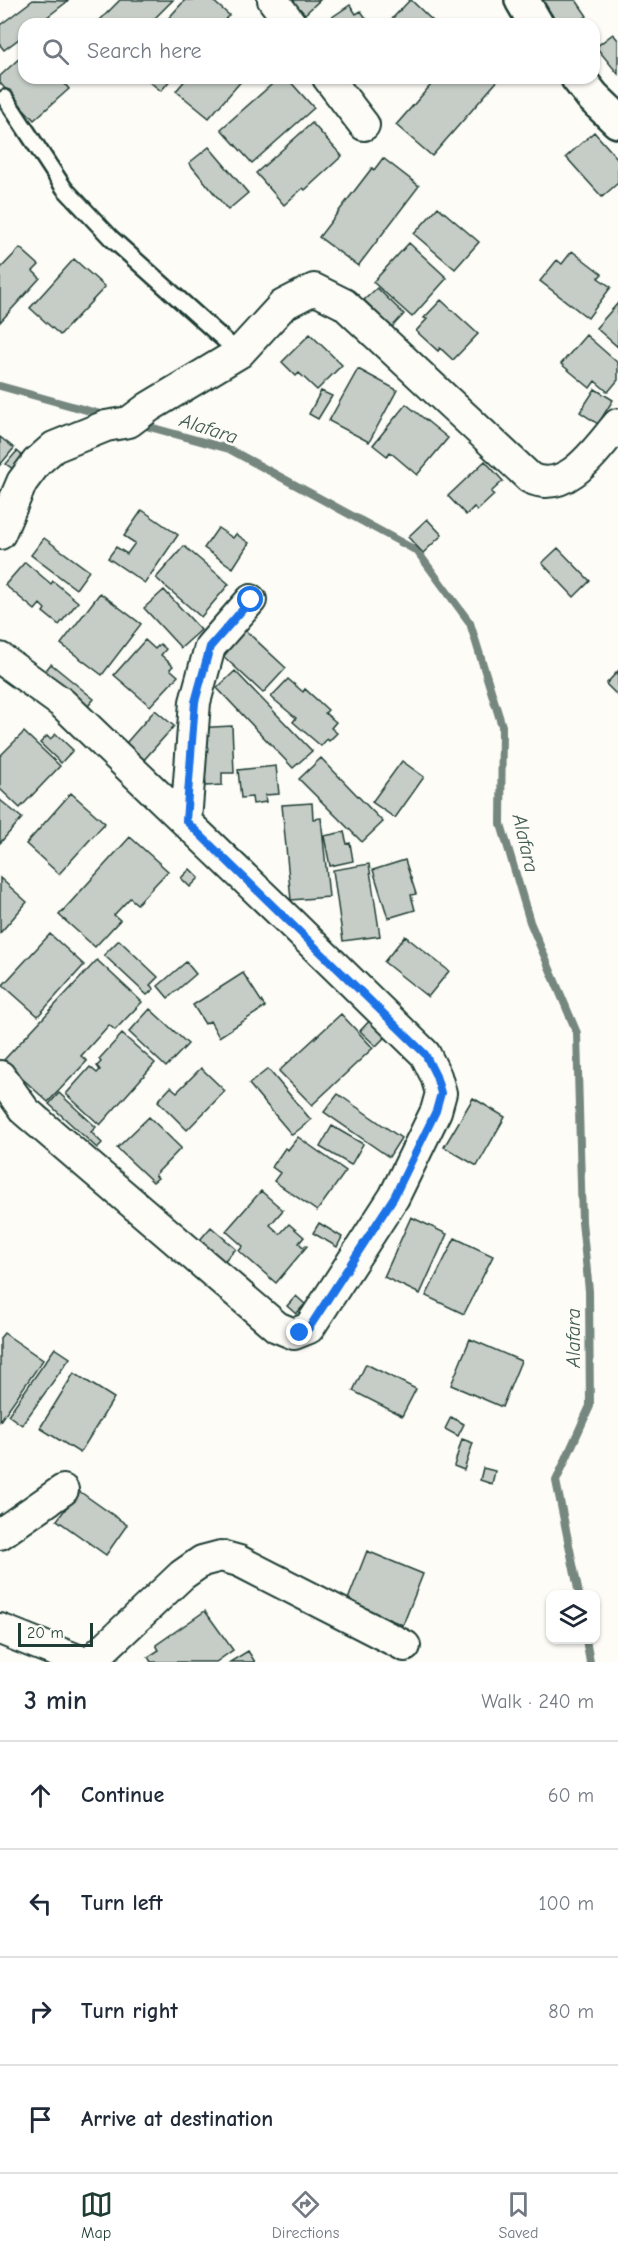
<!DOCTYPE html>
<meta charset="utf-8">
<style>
:root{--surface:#fff;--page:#f6f6f7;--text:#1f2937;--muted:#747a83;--line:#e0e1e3;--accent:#1f3d34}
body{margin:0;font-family:"Comic Neue",sans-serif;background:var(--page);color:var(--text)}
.controls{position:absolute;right:18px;bottom:18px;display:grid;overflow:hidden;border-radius:12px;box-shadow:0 2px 4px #0004}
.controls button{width:54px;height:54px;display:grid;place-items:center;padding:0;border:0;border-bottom:2px solid var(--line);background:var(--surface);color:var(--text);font:30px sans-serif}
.scale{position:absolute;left:18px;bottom:15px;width:75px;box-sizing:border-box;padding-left:6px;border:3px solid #1f3d34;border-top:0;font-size:16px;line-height:21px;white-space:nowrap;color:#1f3d34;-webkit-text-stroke:4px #fdfcf7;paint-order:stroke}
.stop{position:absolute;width:18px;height:18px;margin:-14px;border:4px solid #1a73e8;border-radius:50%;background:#fff}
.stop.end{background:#1a73e8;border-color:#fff;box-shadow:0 2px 6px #0008}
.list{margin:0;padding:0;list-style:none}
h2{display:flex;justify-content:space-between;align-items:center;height:78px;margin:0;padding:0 24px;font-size:26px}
h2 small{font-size:20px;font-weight:400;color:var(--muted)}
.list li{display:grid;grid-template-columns:39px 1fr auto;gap:18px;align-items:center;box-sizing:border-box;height:108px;padding:0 24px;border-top:2px solid var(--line)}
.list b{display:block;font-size:22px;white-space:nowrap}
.list em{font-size:20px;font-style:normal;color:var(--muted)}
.icon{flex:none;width:33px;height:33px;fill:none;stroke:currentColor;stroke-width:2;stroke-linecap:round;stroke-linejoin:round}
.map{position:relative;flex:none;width:618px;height:1662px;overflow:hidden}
.search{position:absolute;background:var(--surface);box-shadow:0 2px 4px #0004;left:18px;right:18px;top:18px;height:66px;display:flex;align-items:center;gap:15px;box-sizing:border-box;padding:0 21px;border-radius:18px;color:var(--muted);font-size:22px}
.sheet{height:510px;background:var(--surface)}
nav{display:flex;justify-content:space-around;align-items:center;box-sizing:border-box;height:84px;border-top:2px solid var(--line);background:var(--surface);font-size:16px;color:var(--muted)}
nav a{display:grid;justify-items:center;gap:3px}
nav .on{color:var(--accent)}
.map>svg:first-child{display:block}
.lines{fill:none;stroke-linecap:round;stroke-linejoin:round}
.stream{stroke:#75877f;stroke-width:8}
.building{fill:#c6cdc7;stroke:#1f3d34;stroke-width:1.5}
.lane-casing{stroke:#1f3d34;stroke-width:20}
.street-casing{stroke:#1f3d34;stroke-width:34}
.secondary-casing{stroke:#1f3d34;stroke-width:38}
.lane{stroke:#fdfcf7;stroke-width:15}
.street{stroke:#fdfcf7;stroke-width:30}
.secondary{stroke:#fdfcf7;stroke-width:33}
.route{stroke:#1a73e8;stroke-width:8}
.labels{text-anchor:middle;stroke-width:5;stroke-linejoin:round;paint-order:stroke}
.water-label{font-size:20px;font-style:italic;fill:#435c53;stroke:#fdfcf7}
</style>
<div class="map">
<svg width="618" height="1662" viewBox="0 0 618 1662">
<rect width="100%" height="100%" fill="#fdfcf7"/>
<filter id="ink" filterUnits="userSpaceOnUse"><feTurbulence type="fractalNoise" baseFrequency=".0167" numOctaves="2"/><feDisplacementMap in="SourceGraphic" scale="12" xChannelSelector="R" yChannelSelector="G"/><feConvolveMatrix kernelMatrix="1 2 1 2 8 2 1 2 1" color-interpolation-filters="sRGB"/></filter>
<g filter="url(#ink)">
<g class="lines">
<path class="stream" d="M0 386 104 415
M139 424 229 449 417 551 470 623 502 726 501 824 530 922 577 1033 582 1222 589 1291 590 1406 556 1481 579 1594
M586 1640 590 1662"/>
</g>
<path class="building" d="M33 0 68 1 38 24H24V35L4 50 0 45V25Z
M120 0H173L149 24H96Z
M185 0H212L229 15 221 24H170L166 21Z
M291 0H320L305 14Z
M410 0H411L436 24H387Z
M542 0H576L587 16 576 24H558Z
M350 5 356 14 361 11 370 24H322Z
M613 34 618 40V74L596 47Z
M24 54V78H60L69 89 34 120 0 83V76Z
M145 78H172L161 91Z
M187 78H244L209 118 176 91Z
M279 78H287L314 108 252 163 221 129Z
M437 78H500L432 156 396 125Z
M312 123 342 156 305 190 303 188 284 205 256 173Z
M594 132 618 159V183L602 197 566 157Z
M209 147 248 193 228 210 189 163Z
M383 158 419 186 358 266 319 237 372 168 374 170Z
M438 207 479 242 455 269 414 234Z
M409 243 447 278 412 317 373 282Z
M20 248 39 265 33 271 40 278 0 322V269Z
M572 251 602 274 598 278 611 287 588 318 540 281 557 260 562 264Z
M74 259 105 287 60 335 30 308Z
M377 288 404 314 392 327 364 300Z
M441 300 478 334 453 360 440 348 438 351 416 331 427 319 424 318Z
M618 303V347L596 328Z
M310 334 342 365 317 390 299 373 296 376 282 362Z
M586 335 618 363V380L608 392 595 381 590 388 561 364Z
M358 369 397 390 369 442 329 421Z
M595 389 613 400 598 424 580 412Z
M321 391 332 396 318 419 309 414Z
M406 404 448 438 417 475 390 452 387 456 373 445Z
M0 437 14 448 0 465Z
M17 451 26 459 16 471 6 464Z
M485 461 503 481 491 492 494 495 477 511 474 507 466 515 448 496Z
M142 510 178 535 145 583 108 558 116 547 127 554 135 543 124 536Z
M427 519 442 535 423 553 408 537Z
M218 528 233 538 236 534 249 543 233 568 204 548Z
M44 538 89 571 76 589 31 555Z
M184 546 229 584 201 617 156 578Z
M558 548 590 581 574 597 542 563Z
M25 562 51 584 53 581 78 602 59 625 43 612 45 609 40 604 35 610 5 585Z
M164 590 201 630 181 648 144 608Z
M100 593 141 624 102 675 61 644Z
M245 630 286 668 263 693 222 655Z
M145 640 155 649 160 644 166 649 161 655 173 666 170 669 178 676 150 706 114 675Z
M51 664 94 699 83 712 40 677Z
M235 671 312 751 293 768 217 688Z
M618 671V696L606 684Z
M288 679 303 692 305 689 328 710 325 713 336 722 331 728 337 733 329 741 327 739 321 746 293 722 296 718 271 697Z
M155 710 174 726 142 762 119 751Z
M232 726 234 773H222V785L206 786 205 775H196L194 728Z
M24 732 60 766 20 808 0 789V756Z
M56 734 73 750 61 763 40 743 47 736 50 739Z
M321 758 383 822 362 842 299 779Z
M402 761 424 777 395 818 372 802Z
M276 766 279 794 265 795 266 802 253 804 252 797 241 798 238 770Z
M71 793 105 823 59 874 26 844Z
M0 800 22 818 0 843Z
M312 803 313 819 321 818 329 897 291 900 282 805Z
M344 832 347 844 350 843 353 861 330 866 324 836Z
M130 837 168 871 137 904 130 898 114 915 120 920 95 947 59 915Z
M405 860 416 894 411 895 415 910 388 918 373 870Z
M369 864 380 936 343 941 333 870Z
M190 869 199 878 190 887 181 878Z
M0 878 27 902 0 933Z
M50 934 84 965 38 1016 3 985Z
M405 936 449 971 428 997 384 962Z
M119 940 158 977 150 985 154 989 147 995 104 955Z
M97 960 142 1002 115 1030 109 1025 81 1056 87 1061 48 1102 3 1061Z
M186 962 196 974 168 998 158 986Z
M243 973 265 1007 219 1037 210 1021 205 1024 193 1005Z
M150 1009 188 1044 166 1067 129 1032Z
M341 1014 373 1048 312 1105 279 1071Z
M372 1018 388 1034 376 1046 360 1031Z
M122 1034 155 1063 100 1125 66 1094 90 1067 97 1073 100 1070 97 1066 101 1062 99 1059Z
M201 1068 225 1091 187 1130 158 1101 171 1087 177 1092Z
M268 1069 311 1120 292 1135 249 1084Z
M59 1093 96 1127 91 1132 102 1143 97 1148 49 1104Z
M338 1094 401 1138 389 1157 324 1112Z
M473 1098 505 1117 477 1166 444 1147Z
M149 1117 181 1148 155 1175 158 1178 153 1182 117 1148Z
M332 1126 363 1144 351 1165 320 1147Z
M298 1137 346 1171 317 1211 274 1181 280 1173 272 1167 285 1148 288 1150Z
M261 1191 283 1210 270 1225 280 1234 289 1224 304 1237 299 1243 303 1247 306 1245 307 1246 276 1283 239 1251 243 1246 226 1231Z
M411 1217 447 1234 420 1294 384 1277Z
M319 1223 342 1237 337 1247 313 1233Z
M211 1227 236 1249 223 1262 199 1241Z
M455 1238 493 1256 464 1314 426 1296Z
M296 1296 305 1304 296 1314 287 1306Z
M4 1333 43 1360 0 1421V1338Z
M470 1339 521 1361 502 1407 451 1385Z
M55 1348 70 1358 22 1425 8 1415Z
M366 1364 416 1389 402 1416 353 1391Z
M74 1373 114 1398 80 1453 40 1428Z
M451 1417 464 1424 458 1436 445 1429Z
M462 1439 473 1443 464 1470 454 1466Z
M483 1468 495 1471 492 1484 480 1480Z
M79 1491 127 1525 106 1555 57 1520Z
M367 1551 423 1574 403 1625 347 1602Z
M205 1611 233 1650 216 1662H151L148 1657 159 1650 156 1645Z
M248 1651 255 1662H230Z"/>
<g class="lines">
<defs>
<path id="lane" d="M5 98 64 188 111 238 239 353"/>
<path id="street" d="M273 0 291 24
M328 78 364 125
M0 534 22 482 37 462 54 447 106 426 129 422 149 407 239 353 283 305 314 289 344 304 530 478C567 496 597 448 618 424
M0 658 62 703 286 918 425 1054 436 1076 441 1093 436 1111 394 1197 309 1328 294 1334 277 1327 25 1111 0 1076
M186 821 195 702 210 647 251 600
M0 1534 63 1490
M0 1629 83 1662
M90 1662 182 1575 202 1561 221 1556 239 1561 405 1646"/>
<path id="secondary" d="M522 0 536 24
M578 78 593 97 618 121"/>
</defs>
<use href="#lane" class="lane-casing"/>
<use href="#street" class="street-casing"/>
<use href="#secondary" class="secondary-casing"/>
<use href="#lane" class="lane"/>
<use href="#street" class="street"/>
<use href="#secondary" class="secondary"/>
</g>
</g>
<g class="lines" filter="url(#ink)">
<path class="route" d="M251 600 210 647 195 702 186 821 425 1054 436 1076 441 1093 436 1111 394 1197 309 1328 300 1333"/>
</g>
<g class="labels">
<g class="water-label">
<text transform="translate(209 428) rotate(18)" y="7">Alafara</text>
<text transform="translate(526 843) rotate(77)" y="7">Alafara</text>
<text transform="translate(573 1338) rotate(-90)" y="7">Alafara</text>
</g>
</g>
</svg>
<div class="controls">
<button><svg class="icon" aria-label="layers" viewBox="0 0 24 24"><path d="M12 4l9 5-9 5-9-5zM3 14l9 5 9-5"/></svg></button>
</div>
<div class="scale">20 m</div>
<div class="stop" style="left:251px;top:600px"></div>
<div class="stop end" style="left:300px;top:1333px"></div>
<div class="search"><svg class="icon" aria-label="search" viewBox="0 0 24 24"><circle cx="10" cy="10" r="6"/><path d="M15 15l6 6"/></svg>Search here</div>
</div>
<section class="sheet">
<h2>3 min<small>Walk · 240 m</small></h2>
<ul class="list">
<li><svg class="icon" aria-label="ahead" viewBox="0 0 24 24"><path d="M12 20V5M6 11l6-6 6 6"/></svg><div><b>Continue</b></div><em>60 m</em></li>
<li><svg class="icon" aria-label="left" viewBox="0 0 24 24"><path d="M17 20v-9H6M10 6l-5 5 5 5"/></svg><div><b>Turn left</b></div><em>100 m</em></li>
<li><svg class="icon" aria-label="right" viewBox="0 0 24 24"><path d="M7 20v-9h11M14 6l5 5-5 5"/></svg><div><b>Turn right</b></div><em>80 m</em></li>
<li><svg class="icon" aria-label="arrive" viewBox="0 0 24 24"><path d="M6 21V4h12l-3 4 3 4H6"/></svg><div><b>Arrive at destination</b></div></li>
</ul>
</section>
<nav>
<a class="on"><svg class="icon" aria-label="map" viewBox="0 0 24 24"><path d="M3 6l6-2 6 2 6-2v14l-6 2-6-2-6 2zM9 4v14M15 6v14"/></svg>Map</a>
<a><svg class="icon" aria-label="directions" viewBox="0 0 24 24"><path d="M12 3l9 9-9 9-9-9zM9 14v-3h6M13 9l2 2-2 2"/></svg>Directions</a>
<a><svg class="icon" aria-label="saved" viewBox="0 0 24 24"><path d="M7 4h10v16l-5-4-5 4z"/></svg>Saved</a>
</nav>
